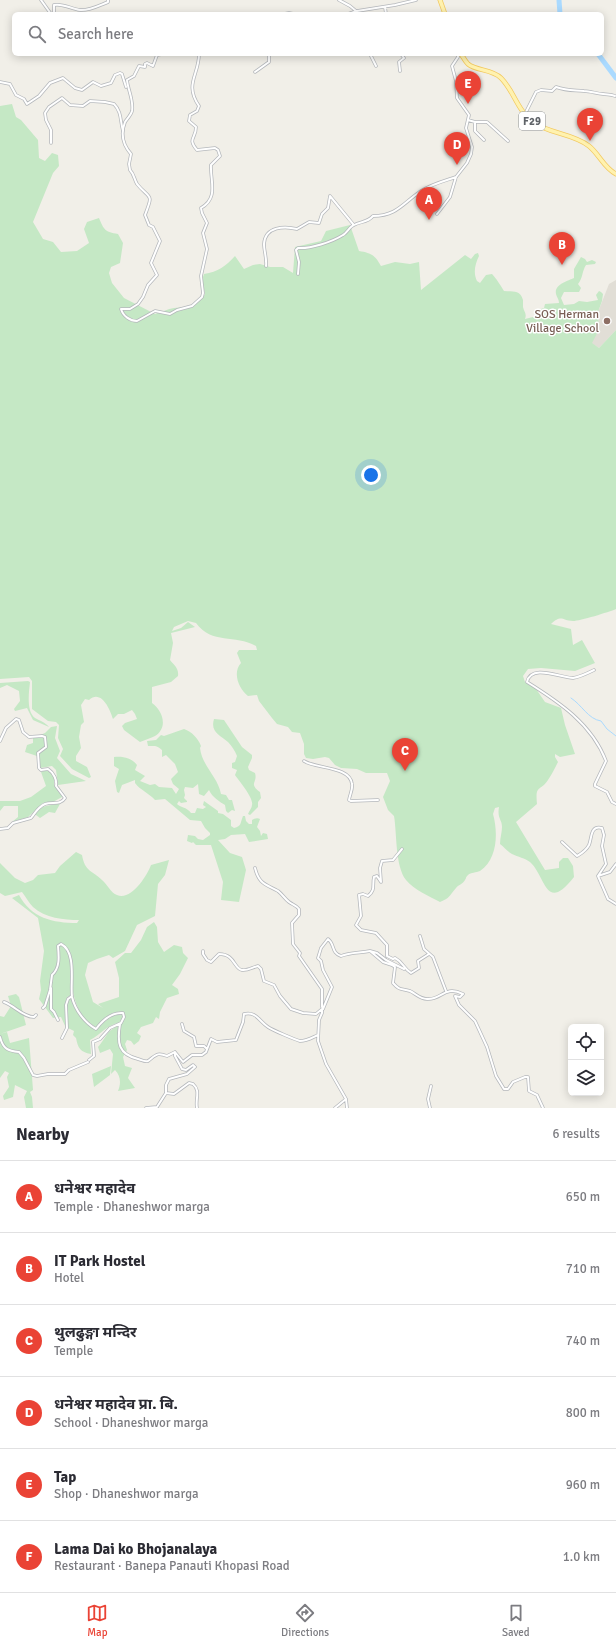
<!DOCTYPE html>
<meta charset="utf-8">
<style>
:root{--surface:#fff;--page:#f2f2f3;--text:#2b2b33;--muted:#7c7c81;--line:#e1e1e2;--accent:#ea4335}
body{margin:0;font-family:Signika,"Noto Sans Devanagari",sans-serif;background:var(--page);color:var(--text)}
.controls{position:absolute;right:12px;bottom:12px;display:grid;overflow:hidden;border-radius:6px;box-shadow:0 2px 10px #0003}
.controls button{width:36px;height:36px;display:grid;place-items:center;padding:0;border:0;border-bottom:1px solid var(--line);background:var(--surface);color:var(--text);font:20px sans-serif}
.you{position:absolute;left:371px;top:475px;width:14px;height:14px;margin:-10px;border:3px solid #fff;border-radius:50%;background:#1a73e8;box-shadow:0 0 0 6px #1a73e833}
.badge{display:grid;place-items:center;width:26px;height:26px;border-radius:50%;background:var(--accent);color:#fff;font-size:13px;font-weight:700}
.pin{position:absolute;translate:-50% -33px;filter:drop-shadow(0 1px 2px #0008)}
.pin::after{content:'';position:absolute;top:21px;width:14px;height:12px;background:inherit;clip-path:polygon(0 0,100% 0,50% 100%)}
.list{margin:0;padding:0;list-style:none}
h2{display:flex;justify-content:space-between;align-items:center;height:52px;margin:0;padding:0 16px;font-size:17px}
h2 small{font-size:13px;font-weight:400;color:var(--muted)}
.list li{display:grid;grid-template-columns:26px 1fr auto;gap:12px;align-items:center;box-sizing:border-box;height:72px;padding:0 16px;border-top:1px solid var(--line)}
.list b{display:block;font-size:15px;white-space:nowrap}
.list p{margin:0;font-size:13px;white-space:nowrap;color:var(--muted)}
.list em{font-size:13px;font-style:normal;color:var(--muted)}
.icon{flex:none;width:22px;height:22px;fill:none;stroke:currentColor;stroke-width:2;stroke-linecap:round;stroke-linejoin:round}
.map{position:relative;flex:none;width:616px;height:1108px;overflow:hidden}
.search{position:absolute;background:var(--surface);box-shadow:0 2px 10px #0003;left:12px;right:12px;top:12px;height:44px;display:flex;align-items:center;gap:10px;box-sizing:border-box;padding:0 14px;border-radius:6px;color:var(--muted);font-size:15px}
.sheet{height:484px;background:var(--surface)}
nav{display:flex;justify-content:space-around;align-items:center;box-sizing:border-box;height:56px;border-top:1px solid var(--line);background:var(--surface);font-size:11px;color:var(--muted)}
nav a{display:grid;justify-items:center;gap:2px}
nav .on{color:var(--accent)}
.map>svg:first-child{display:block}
.education{fill:#e1ded6}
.green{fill:#c5e8c5}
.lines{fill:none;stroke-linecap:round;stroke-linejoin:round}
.stream{stroke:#aadaff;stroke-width:1}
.river{stroke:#aadaff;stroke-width:5}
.minor-casing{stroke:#b5b8bc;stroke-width:3.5}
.primary-casing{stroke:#f2c960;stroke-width:5}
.minor{stroke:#fff;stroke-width:2}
.primary{stroke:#fff2af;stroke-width:3.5}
.education-dot{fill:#8d6e63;stroke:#fff;stroke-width:1.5}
.labels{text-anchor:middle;stroke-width:3;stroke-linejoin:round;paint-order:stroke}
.shield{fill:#fff;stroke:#8f9295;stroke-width:1}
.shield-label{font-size:11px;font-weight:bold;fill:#5f6368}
.education-label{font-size:12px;fill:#785e54;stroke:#fff;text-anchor:end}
</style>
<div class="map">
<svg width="616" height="1108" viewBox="0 0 616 1108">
<rect width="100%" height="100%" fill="#f1efe8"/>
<path class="education" d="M616 280V330L599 348 591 343 599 330 598 312 609 284Z"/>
<path class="green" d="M12 104 16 117 21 120 38 140 39 158 45 161 52 153 58 155 59 166 53 173 33 222 43 239 53 242 61 252 77 251 89 243 84 229 87 222 99 218C104 230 105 232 118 234L123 243 120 263 111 267 109 273 112 283 124 298 155 314C161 312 168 309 174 308 190 306 195 308 205 294L202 280 204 274C218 272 226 266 235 256L244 269 253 265 260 264 270 267H283L293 273 295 247 321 241 326 231 350 225 359 251C371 253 375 255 381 266L395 262 410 264 419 262 421 290 465 255 471 259 475 254 478 253 479 256C475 264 473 273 477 281L480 283 486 275 492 274C496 278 501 286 504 291 512 292 520 289 523 300 523 302 523 305 523 307 524 312 527 313 525 319L537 316 541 309 544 308 545 304 559 303C559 299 557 298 556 294 554 284 568 281 574 278V269L581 257 585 259 587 262 592 260 596 262 595 264 586 265C582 271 583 278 578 284L581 288 579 292H564L561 298 564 305 574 304 579 301 587 302 598 300 596 295 599 291 601 292 603 294 602 301 598 312 599 330 592 343 599 348 616 330V609C609 612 580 621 573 621 562 621 562 614 551 624L571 629 573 645 582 640 595 663 575 671 541 668 528 669 523 676 525 682 536 689 545 702 561 708 565 725 575 754 560 757 555 754V757L558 762C555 768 552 774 548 780 540 792 535 784 537 804L516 822 545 870 559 868V862L563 858H568L573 866 574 877C545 914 546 876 530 862 525 858 518 857 512 854 508 852 504 847 500 844 500 838 502 832 502 827 502 819 497 819 499 807L495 808 493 814C498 832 498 859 480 871 476 873 471 872 468 875 465 878 467 877 465 880 463 884 458 885 456 888 449 896 450 898 440 902 429 896 414 890 406 880 395 866 397 833 394 816L388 810 383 797 390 781 387 773H366L357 769 341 768 335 765 329 758 325 757 313 759 306 758 304 754V744L300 733 292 732 288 727 277 724 272 718 259 701 257 695 248 696C239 689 232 673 241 663L237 653 239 650H257L256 646C235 634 212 645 196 623L188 621 174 627 172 631 181 628 188 622 195 627 171 633 173 643 170 660C174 665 179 668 178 676L171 682 152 687V703C162 710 169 727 155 736 151 738 145 740 140 742L124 730 122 726 125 723 137 719 135 714 132 710 124 714H118L113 719C110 709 101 689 89 700L85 699 81 705 84 722 81 725 79 737 81 748 76 756V761L87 767 91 777 89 778 72 769 60 756 63 749 58 738 59 725 56 722 48 721 32 709V681L29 677 0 679V106Z
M28 681 30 682C29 692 26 711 35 718 40 721 45 722 49 727L33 720 27 708 15 711 14 709 20 701 19 691 7 685 0 688V683Z
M214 719 224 720 242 747 252 755V758L248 767 249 770 255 773C258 783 248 783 260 792L261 798 258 802V807L250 815 248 814C249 811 252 808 252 805 254 798 239 781 235 775L237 770 232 768V763L235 762 237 756C235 751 232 746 228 742 220 735 210 732 214 719Z
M57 726 55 738 60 751 57 758 71 774 86 781 58 785 56 770 52 766 40 768V757L25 752 27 745 33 743V738L45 733 51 727Z
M184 729C192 732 198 738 201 746L200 748C202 766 218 777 221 794L226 795 229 800H232L235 811 232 810 228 813 226 811 225 805C220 802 212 797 209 790L204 796 199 794 198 784 193 788 185 787 184 790 185 795 184 798 187 801V802L181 803 179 801 177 804C181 808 187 807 191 813H195L197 808 203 809 206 807 203 805 204 801 218 811V813L223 814 231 820V826L234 828C242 826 240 823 243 816H245L246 821 249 824H252V820C254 819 257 817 260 819L257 827 260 831 261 836 263 833 267 834 268 839 249 842 245 834 231 835 225 839 218 840 230 853 242 857 246 870 239 902 221 900 223 882 211 845H196L193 842 192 843 187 841 188 835 195 836 198 839 203 840 210 835V833L205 828 201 821 190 820 165 799 155 800C149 793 140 790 135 783V780L122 785 119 793 117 792 115 781 119 769 114 766V757C123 756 132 758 137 765L135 770 145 776 140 781 150 785 155 784 159 787 172 788 176 794 179 789 173 784 171 779 178 772 175 764 166 755 162 757V750C157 745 154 746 148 746L147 741 156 740 161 735 164 736Z
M47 769 51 770 54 776V785L61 793 62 797 53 802 43 803 28 817 12 822 18 817V806H4L0 811V801H20L31 797 46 786 41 772Z
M61 802 55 813 49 812 40 818 36 815H34C44 802 49 808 61 802Z
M76 852 82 855C85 872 92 870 102 880 107 884 111 893 117 895 131 901 147 876 151 865L169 860 165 875 158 884 155 916 137 925 125 951 113 958 109 955 97 959 88 963 85 975 93 1002 103 1008 95 1021 103 1008 98 1004 119 997V978L115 962 125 953H131L141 940 147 927 154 922 157 927 158 942 164 952 174 945 182 947 183 953 188 958 180 974 172 985 178 989 179 994 167 998 160 1012 159 1019 156 1017 153 1023 141 1027 137 1033 141 1036 139 1041 134 1045 131 1041 127 1040 125 1044 127 1050 123 1057 125 1066 132 1068 128 1078 135 1088 118 1091C121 1084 121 1076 115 1070L111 1074 113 1054 110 1049 100 1053 98 1047C102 1043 107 1033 110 1031 117 1025 120 1027 125 1018L124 1012C112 1010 103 1019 96 1027 77 1017 72 997 71 972V989L72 995 67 997 65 1006 66 1028 61 1017 53 1018 39 999 41 990 40 981 44 951 38 918 12 898 19 895C31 918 53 923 77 923L79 920C64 920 45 918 33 907 29 903 26 897 22 892L5 896 0 893V863L15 878 25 883 33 880 38 875 55 873 60 866Z
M16 994 19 997 26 1025 0 1034V1016L4 1017 11 1006 8 996Z
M73 996C78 1013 80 1021 97 1030 102 1023 112 1014 122 1014L123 1017 119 1023C108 1024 100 1035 90 1040L91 1054C80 1052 78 1048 76 1038L73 1035 74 1031 68 1028 67 1006 69 999Z
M7 1032 10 1043 29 1038 33 1090 30 1092 32 1097 33 1108H26L24 1097 27 1091 15 1085 13 1097 4 1100 3 1096 9 1087 7 1077 9 1073 5 1071 0 1078V1034Z
M111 1066 110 1075 94 1087 92 1074Z"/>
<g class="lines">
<path class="stream" d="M571 698C582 705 588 719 601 721L607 729 616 736"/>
<path class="river" d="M559 0 560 14
M598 54 616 78"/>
<defs>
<path id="minor" d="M41 0 51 14
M339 0 350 6 356 11
M385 7 386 14
M54 14V5C63 3 71 9 80 10 89 11 100 5 108 2V0
M284 14 289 13 294 14
M348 14 357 11 395 5 416 0
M162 54 157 55 153 66 147 63 145 64V67L139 66 134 76 127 80C128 90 134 101 132 111 131 115 127 119 125 122 120 135 123 145 131 154L129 164 130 170C134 174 134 179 137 184 150 200 154 192 145 215L149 225 153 227 160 241 151 263 157 275 148 285 143 297 138 304 130 309H121C123 316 130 321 137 321L155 311 170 314 177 310 192 306 202 297 203 293 201 276 207 249 203 233 207 223 202 213 201 208C219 198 210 181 211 165L220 156 218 150 215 148 197 150C187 138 196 139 196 127L189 121 190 115 197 111 199 106C184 84 199 75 199 54
M370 54 376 66
M400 71 399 62 404 58 401 54
M255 72 269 62V54
M0 82 10 84 16 95 24 99 27 104 39 96 50 83 63 78 75 88 82 90 93 82 101 86 111 83 115 75 120 73 122 74 126 87
M525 114 536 92 541 90 552 91 556 87C567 91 574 90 584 91 591 91 597 94 603 94 608 95 610 94 615 96
M468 120 475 122V131L484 140
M475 122H487L508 141
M51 143V130L46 120 45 113 49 107 62 98 70 105 83 106 90 101 105 102 114 104C122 112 120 121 123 131
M437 214 450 197 456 177 467 163 471 154 472 147 466 128 469 115 457 98 456 81 452 66 458 57V54
M266 266C267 259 264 251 264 244 265 226 285 226 297 229L309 222 319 223 322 214 328 208 330 196 353 224
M298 274 299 262 296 250 298 248C310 249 332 242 343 235 347 233 350 226 354 225 361 221 367 223 373 216 397 216 403 203 421 191 432 184 444 181 456 177
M594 670C588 673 580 677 573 678 561 678 531 663 527 682 559 702 592 724 606 761L595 784V786L607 792 612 802 616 804
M0 741 6 728 16 719 19 720 23 732 29 737 42 736 45 737 46 747 38 753 39 768 41 770 48 769C54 773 57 780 56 786L65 798C60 806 52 801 45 804 38 807 35 813 31 818L13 823 8 828 0 829
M304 761C316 769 350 766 352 784 353 789 350 794 349 800L351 801 378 800
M562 842 577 856C582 853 586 851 589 845 592 838 590 825 602 828L604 835 602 846 606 864 598 876 608 899 616 904
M402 849 393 860 382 861 380 868 381 882 377 876 374 877C372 885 376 890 368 896L363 894 359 895 361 916 356 925 361 930 376 933 387 945V956L393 959 395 958C403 962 403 968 411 973L419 968 418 961 429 954
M255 868C259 884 265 884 278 891 282 894 285 899 289 902 293 905 296 905 299 909V915L292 923 293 944 300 953 299 956 322 989V1007
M598 876 610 872 616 864
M420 936 424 949 433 957 446 991
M203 951V954L207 960 211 962 219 954C235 954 234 969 242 970 247 971 253 967 258 966L261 969 264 981 274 985 280 996 291 1009 303 1013 316 1014 322 1009V1013L319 1020 318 1041 326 1064 346 1099 347 1108
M370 951 377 953 386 960 404 969
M51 988V1009L54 1012 58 1020
M4 1002C15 1006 23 1017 34 1017L36 1015
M43 1008 45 1006 50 990 52 975C60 968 59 957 58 946L61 944C77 952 70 983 72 997 75 1010 85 1023 96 1029 102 1021 112 1012 123 1013L124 1017 121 1023 110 1028 100 1039 93 1042 94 1056 89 1060
M323 1009 332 987 323 970 321 961 318 958 321 948 328 939C335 944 331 953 341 956 350 952 360 953 370 951L383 962 392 965 395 967 393 983C400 991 401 988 410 991 416 994 420 999 427 999 442 1000 444 985 463 994L460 997 455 996 459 1005 475 1021 487 1047 496 1076 504 1089H508L513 1082 525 1077H528L529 1091 537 1095 543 1108
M120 1024C117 1043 118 1054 138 1059 142 1060 144 1062 148 1061 156 1055 157 1052 167 1056L175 1052
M182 1024 184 1031 194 1037 196 1046H204L207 1049
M0 1037C3 1049 8 1051 19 1052L24 1058 33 1075 37 1076 48 1074H65L69 1070 88 1062
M62 1038 67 1028 66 1005 68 999 72 996
M146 1108 157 1107 166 1093
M197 1108C195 1099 201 1091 193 1084L189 1083 174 1094 166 1093V1085L169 1079 187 1074 195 1067 193 1065 186 1070 182 1069 175 1056V1052L183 1062 192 1055H202L206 1052 211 1039 217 1042 236 1040 243 1022 244 1014C256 1011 259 1021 268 1027 272 1030 296 1040 300 1041 307 1041 313 1037 318 1035
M335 1108 346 1099
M430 1108 428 1099 431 1086"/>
<path id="primary" d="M440 0 445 14
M461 54C463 57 465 61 468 64 476 71 492 69 501 78 514 91 517 110 533 122 549 134 572 133 589 146 599 154 604 168 616 174"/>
</defs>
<use href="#minor" class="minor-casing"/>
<use href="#primary" class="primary-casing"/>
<use href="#minor" class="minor"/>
<use href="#primary" class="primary"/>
</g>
<circle class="education-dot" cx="607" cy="321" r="4"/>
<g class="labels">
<rect class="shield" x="519" y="112" width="26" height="18" rx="3"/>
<g class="shield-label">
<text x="532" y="125">F29</text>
</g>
<g class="education-label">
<text x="599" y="318">SOS Herman<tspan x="599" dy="14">Village School</tspan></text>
</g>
</g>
</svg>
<div class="controls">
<button><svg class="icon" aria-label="locate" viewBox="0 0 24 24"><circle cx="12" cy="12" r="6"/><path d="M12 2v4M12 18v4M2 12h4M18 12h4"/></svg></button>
<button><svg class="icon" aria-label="layers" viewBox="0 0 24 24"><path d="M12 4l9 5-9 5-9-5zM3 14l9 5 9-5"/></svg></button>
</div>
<div class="you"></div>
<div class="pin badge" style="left:429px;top:220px">A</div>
<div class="pin badge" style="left:562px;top:265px">B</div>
<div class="pin badge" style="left:405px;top:771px">C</div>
<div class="pin badge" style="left:457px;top:165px">D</div>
<div class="pin badge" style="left:468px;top:104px">E</div>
<div class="pin badge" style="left:590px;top:141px">F</div>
<div class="search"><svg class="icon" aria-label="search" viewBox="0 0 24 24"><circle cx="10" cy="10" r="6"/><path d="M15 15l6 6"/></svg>Search here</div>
</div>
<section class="sheet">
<h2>Nearby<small>6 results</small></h2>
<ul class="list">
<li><span class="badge">A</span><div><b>धनेश्वर महादेव</b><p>Temple · Dhaneshwor marga</p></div><em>650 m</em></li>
<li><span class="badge">B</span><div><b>IT Park Hostel</b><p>Hotel</p></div><em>710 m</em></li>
<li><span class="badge">C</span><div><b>थुलढुङ्गा मन्दिर</b><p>Temple</p></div><em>740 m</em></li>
<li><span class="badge">D</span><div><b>धनेश्वर महादेव प्रा. बि.</b><p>School · Dhaneshwor marga</p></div><em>800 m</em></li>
<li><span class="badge">E</span><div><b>Tap</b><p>Shop · Dhaneshwor marga</p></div><em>960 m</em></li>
<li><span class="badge">F</span><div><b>Lama Dai ko Bhojanalaya</b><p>Restaurant · Banepa Panauti Khopasi Road</p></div><em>1.0 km</em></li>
</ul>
</section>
<nav>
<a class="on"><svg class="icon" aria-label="map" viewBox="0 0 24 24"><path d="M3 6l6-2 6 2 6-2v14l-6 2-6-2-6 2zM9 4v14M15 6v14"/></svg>Map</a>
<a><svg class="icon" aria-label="directions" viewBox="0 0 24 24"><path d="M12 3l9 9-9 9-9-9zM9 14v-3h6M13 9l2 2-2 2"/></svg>Directions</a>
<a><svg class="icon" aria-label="saved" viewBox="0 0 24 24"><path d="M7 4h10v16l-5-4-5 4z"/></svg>Saved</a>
</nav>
